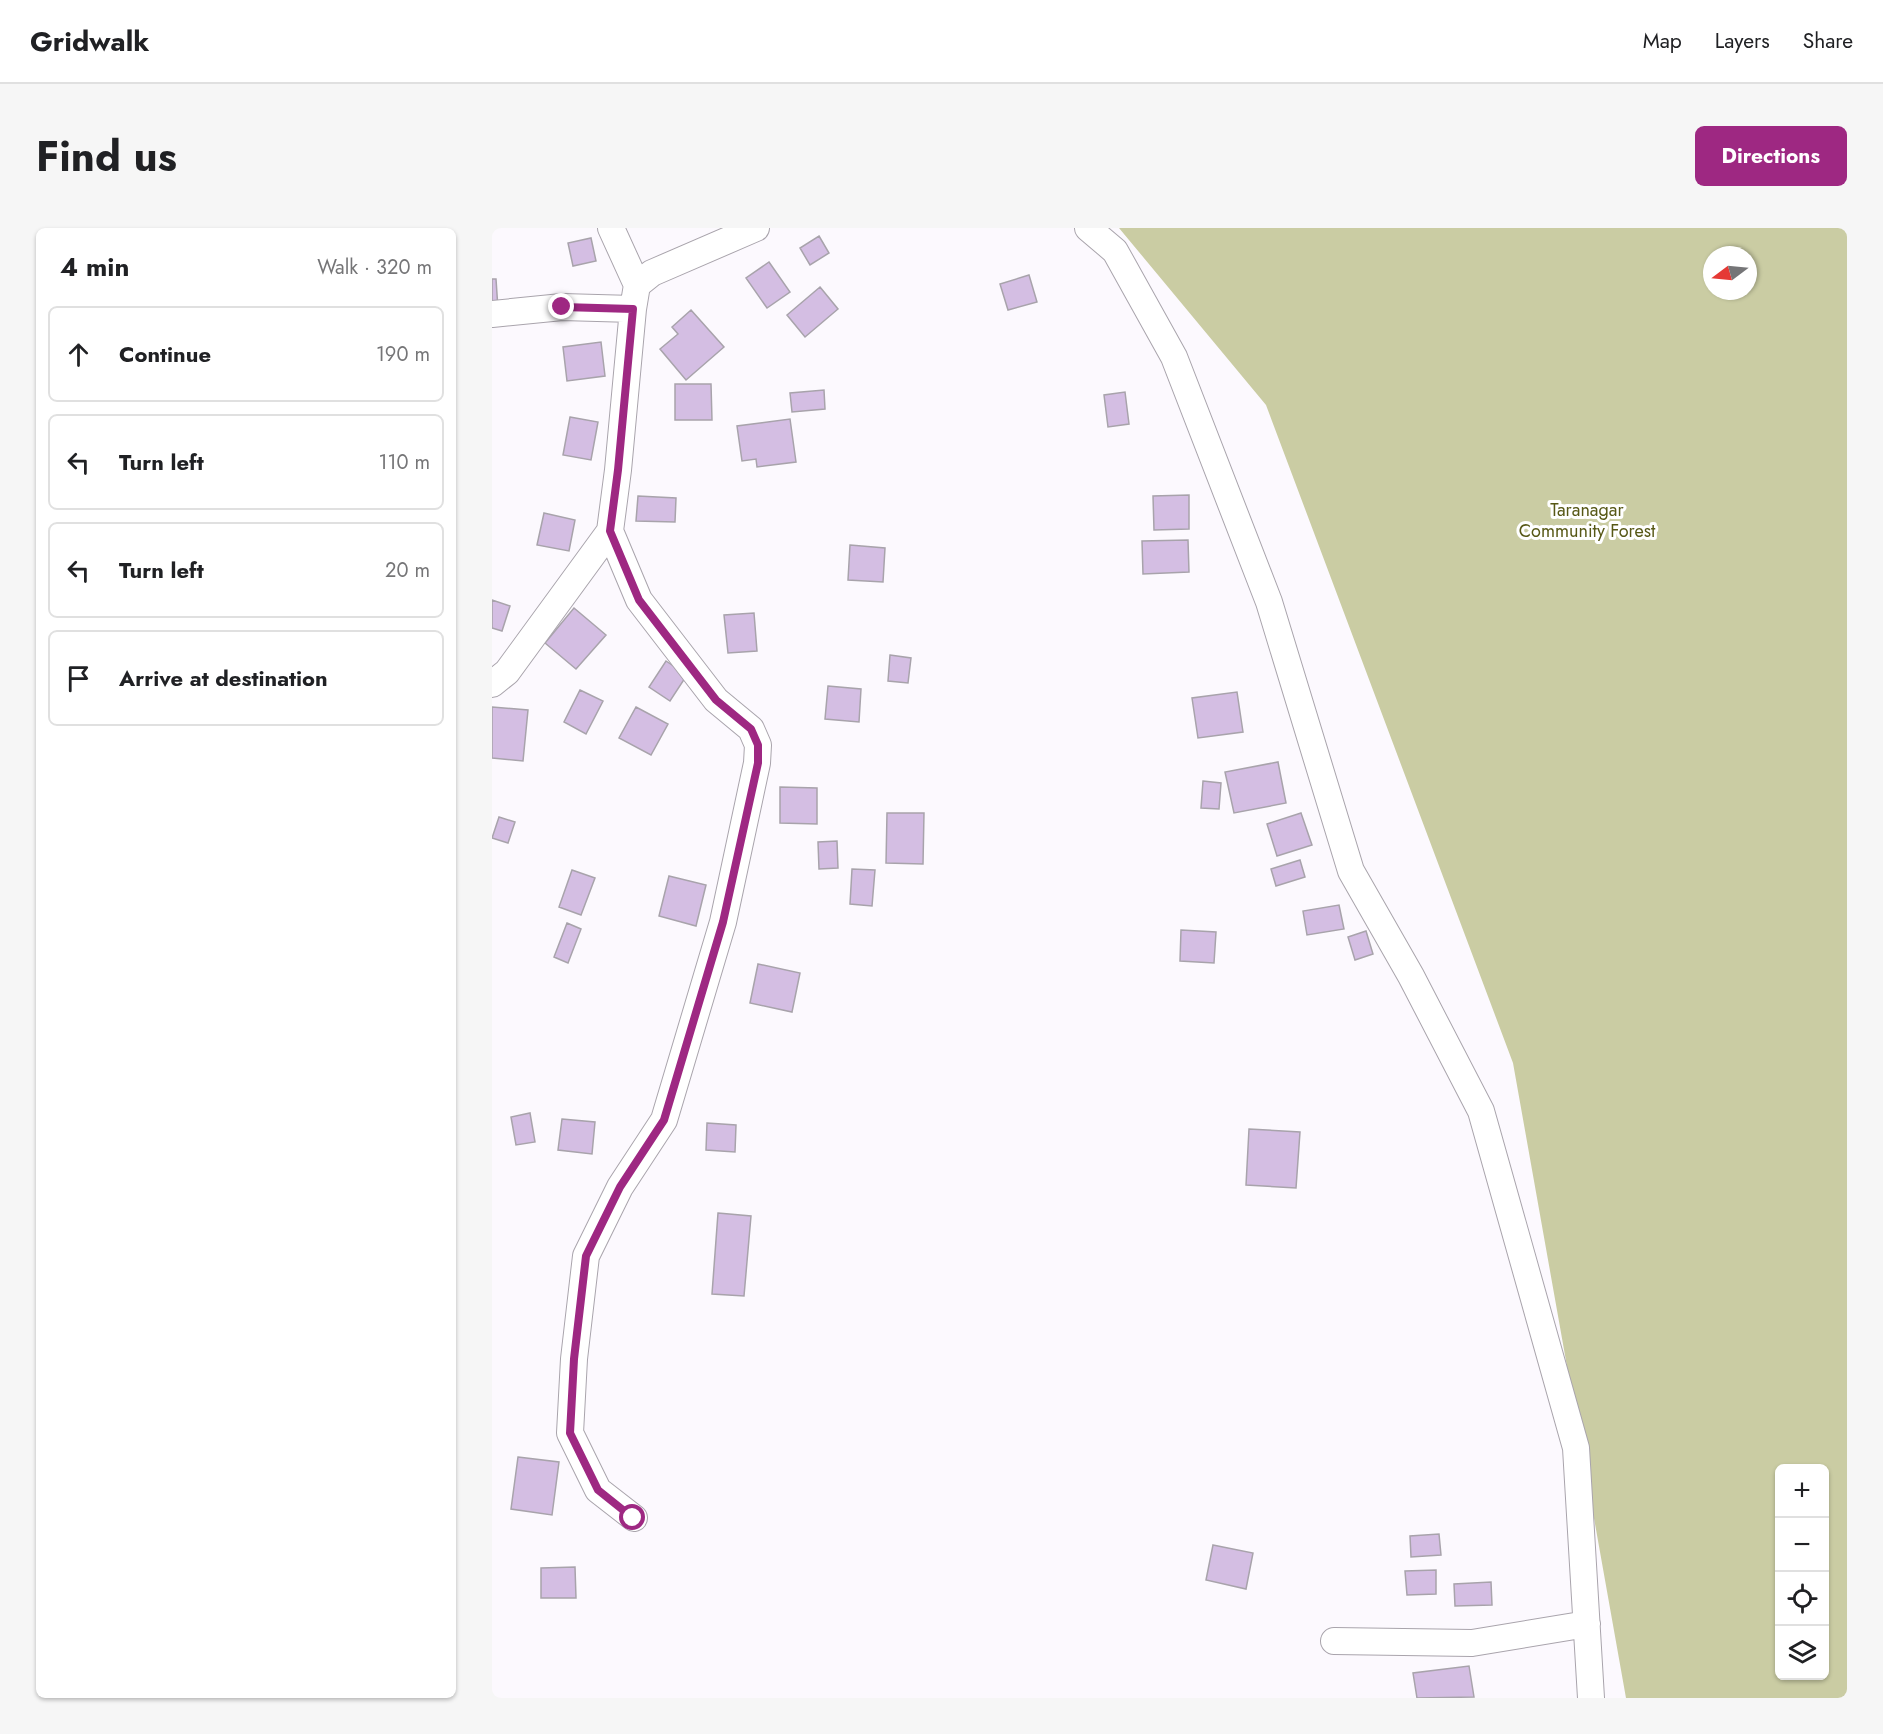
<!DOCTYPE html>
<meta charset="utf-8">
<style>
:root{--surface:#fff;--page:#f6f6f6;--text:#202124;--muted:#757577;--line:#e0e0e0;--accent:#9e2882}
body{margin:0;font-family:Jost,sans-serif;background:var(--page);color:var(--text)}
.controls{position:absolute;right:18px;bottom:18px;display:grid;overflow:hidden;border-radius:9px;box-shadow:0 2px 4px #0004}
.controls button{width:54px;height:54px;display:grid;place-items:center;padding:0;border:0;border-bottom:2px solid var(--line);background:var(--surface);color:var(--text);font:30px sans-serif}
.compass{position:absolute;left:1211px;top:18px;width:54px;height:54px;border-radius:50%;background:var(--surface);box-shadow:0 2px 4px #0004;rotate:254deg}
.stop{position:absolute;width:18px;height:18px;margin:-14px;border:4px solid #9e2882;border-radius:50%;background:#fff}
.stop.end{background:#9e2882;border-color:#fff;box-shadow:0 2px 6px #0008}
.list{margin:0;padding:0;list-style:none}
h2{display:flex;justify-content:space-between;align-items:center;height:78px;margin:0;padding:0 24px;font-size:26px}
h2 small{font-size:20px;font-weight:400;color:var(--muted)}
.list li{display:grid;grid-template-columns:39px 1fr auto;gap:18px;align-items:center;box-sizing:border-box;height:96px;margin:0 12px 12px;padding:0 12px;border:2px solid var(--line);border-radius:9px}
.list b{display:block;font-size:22px;white-space:nowrap}
.list em{font-size:20px;font-style:normal;color:var(--muted)}
.icon{flex:none;width:33px;height:33px;fill:none;stroke:currentColor;stroke-width:2;stroke-linecap:round;stroke-linejoin:round}
.map{position:relative;flex:none;width:1355px;height:1470px;overflow:hidden;border-radius:9px}
header{display:flex;align-items:center;gap:36px;box-sizing:border-box;height:84px;padding:0 30px;background:var(--surface);border-bottom:2px solid var(--line)}
header strong{font-size:28px}
nav{display:flex;gap:33px;margin-inline-start:auto;font-size:21px}
.intro{display:flex;align-items:center;justify-content:space-between;box-sizing:border-box;height:144px;padding:0 36px}
h1{margin:0;font-size:42px}
.button{padding:15px 27px;border-radius:9px;background:var(--accent);color:#fff;font-size:21px;font-weight:700}
main{display:flex;gap:36px;padding:0 36px}
aside{flex:1;background:var(--surface);border-radius:9px;box-shadow:0 2px 4px #0004}
.map>svg:first-child{display:block}
.forest{fill:#cacca3;fill-rule:evenodd}
.building{fill:#d4bee3;stroke:#a8a3ab;stroke-width:1.5}
.lines{fill:none;stroke-linecap:round;stroke-linejoin:round}
.minor-casing{stroke:#a9a4ac;stroke-width:28}
.minor{stroke:#fff;stroke-width:26}
.route{stroke:#9e2882;stroke-width:8}
.labels{text-anchor:middle;stroke-width:6;stroke-linejoin:round;paint-order:stroke}
.park-label{font-size:18px;fill:#575816;stroke:#fff}
</style>
<header>
<strong>Gridwalk</strong>
<nav><a>Map</a><a>Layers</a><a>Share</a></nav>
</header>
<div class="intro"><h1>Find us</h1><a class="button">Directions</a></div>
<main>
<aside>
<h2>4 min<small>Walk · 320 m</small></h2>
<ul class="list">
<li><svg class="icon" aria-label="ahead" viewBox="0 0 24 24"><path d="M12 20V5M6 11l6-6 6 6"/></svg><div><b>Continue</b></div><em>190 m</em></li>
<li><svg class="icon" aria-label="left" viewBox="0 0 24 24"><path d="M17 20v-9H6M10 6l-5 5 5 5"/></svg><div><b>Turn left</b></div><em>110 m</em></li>
<li><svg class="icon" aria-label="left" viewBox="0 0 24 24"><path d="M17 20v-9H6M10 6l-5 5 5 5"/></svg><div><b>Turn left</b></div><em>20 m</em></li>
<li><svg class="icon" aria-label="arrive" viewBox="0 0 24 24"><path d="M6 21V4h12l-3 4 3 4H6"/></svg><div><b>Arrive at destination</b></div></li>
</ul>
</aside>
<div class="map">
<svg width="1355" height="1470" viewBox="0 0 1355 1470">
<rect width="100%" height="100%" fill="#fcf9fe"/>
<path class="forest" d="M627 0H1355V1470H1134L1021 835 774 177ZM1220 27H1256V63H1220ZM1288 1240H1332V1448H1288Z"/>
<path class="building" d="M327 8 337 25 318 37 308 20Z
M99 10 104 33 81 38 76 15Z
M277 34 298 64 275 80 254 50Z
M537 47 545 74 516 82 508 56Z
M0 51H4L6 81 0 82Z
M328 59 346 81 313 109 295 87Z
M199 82 232 119 194 152 168 121 186 106 180 99Z
M109 114 113 148 75 153 71 119Z
M183 156H219L220 192H183Z
M332 162 333 181 300 184 298 165Z
M633 164 637 196 616 199 612 167Z
M78 189 106 194 99 232 71 227Z
M298 191 304 234 265 239 264 231 250 233 245 198Z
M697 267V301L662 302 661 268Z
M146 268 184 270 183 294 144 293Z
M52 285 83 292 77 323 45 317Z
M696 312 697 344 651 346 650 313Z
M358 317 393 320 391 354 356 352Z
M0 372 18 378 10 403 0 400Z
M82 380 114 407 84 441 53 415Z
M262 385 265 423 236 425 232 387Z
M398 427 419 430 416 455 396 453Z
M174 433 195 447 178 473 157 459Z
M336 458 369 461 367 494 333 491Z
M88 462 111 473 94 506 72 494Z
M745 464 751 504 706 510 700 470Z
M0 479 36 482 31 533 0 530Z
M144 479 176 496 159 527 127 510Z
M786 534 794 575 742 585 733 544Z
M711 553 729 555 727 581 709 580Z
M288 559 325 560V596L288 595Z
M395 585H432L431 636 394 635Z
M809 585 820 617 785 628 775 596Z
M7 589 23 594 16 615 0 610Z
M345 613 346 640 327 641 326 614Z
M808 632 813 649 784 658 779 641Z
M360 641 383 642 380 678 358 676Z
M80 642 103 650 89 687 67 679Z
M177 648 214 657 204 698 167 688Z
M847 677 852 701 815 707 811 683Z
M75 695 89 701 76 735 62 729Z
M689 702 724 704 722 735 688 733Z
M874 703 881 726 863 732 856 709Z
M266 736 308 745 300 784 258 775Z
M38 885 43 914 24 917 19 889Z
M70 891 103 894 100 926 66 922Z
M215 895 244 897 243 924 214 922Z
M757 901 808 904 804 960 754 957Z
M226 985 259 988 252 1068 220 1066Z
M26 1229 67 1234 60 1287 19 1281Z
M947 1306 949 1327 919 1329 918 1308Z
M721 1317 761 1325 754 1361 714 1352Z
M83 1339 84 1370H49V1340Z
M944 1342V1366L915 1367 913 1343Z
M999 1354 1000 1377 963 1378 962 1356Z
M977 1438 982 1469 925 1470 921 1445Z"/>
<g class="lines">
<defs>
<path id="minor" d="M119 0 145 57 160 45 264 0
M596 0 623 23 682 129 777 374 859 643 919 748 989 883 1084 1220 1099 1470
M0 86 70 79 141 81
M118 303 147 372 224 472 259 501 266 517 265 535 231 694 172 892 128 959 94 1028 82 1131 78 1205 106 1262 142 1290
M0 456 15 444 118 303 126 242 141 81 145 57
M842 1413 980 1415 1095 1396"/>
</defs>
<use href="#minor" class="minor-casing"/>
<use href="#minor" class="minor"/>
</g>
<g class="lines">
<path class="route" d="M70 79 141 81 126 242 118 303 147 372 224 472 259 501 266 517V535L231 694 172 892 128 959 94 1028 82 1131 78 1205 106 1262 141 1290"/>
</g>
<g class="labels">
<g class="park-label">
<text x="1095" y="288">Taranagar<tspan x="1095" dy="21">Community Forest</tspan></text>
</g>
</g>
</svg>
<div class="controls">
<button>+</button>
<button>−</button>
<button><svg class="icon" aria-label="locate" viewBox="0 0 24 24"><circle cx="12" cy="12" r="6"/><path d="M12 2v4M12 18v4M2 12h4M18 12h4"/></svg></button>
<button><svg class="icon" aria-label="layers" viewBox="0 0 24 24"><path d="M12 4l9 5-9 5-9-5zM3 14l9 5 9-5"/></svg></button>
</div>
<svg class="compass" viewBox="-18 -18 36 36"><path d="M0-13l5 13h-10z" fill="#e53935"/><path d="M0 13l5-13h-10z" fill="#757577"/></svg>
<div class="stop" style="left:141px;top:1290px"></div>
<div class="stop end" style="left:70px;top:79px"></div>
</div>
</main>
